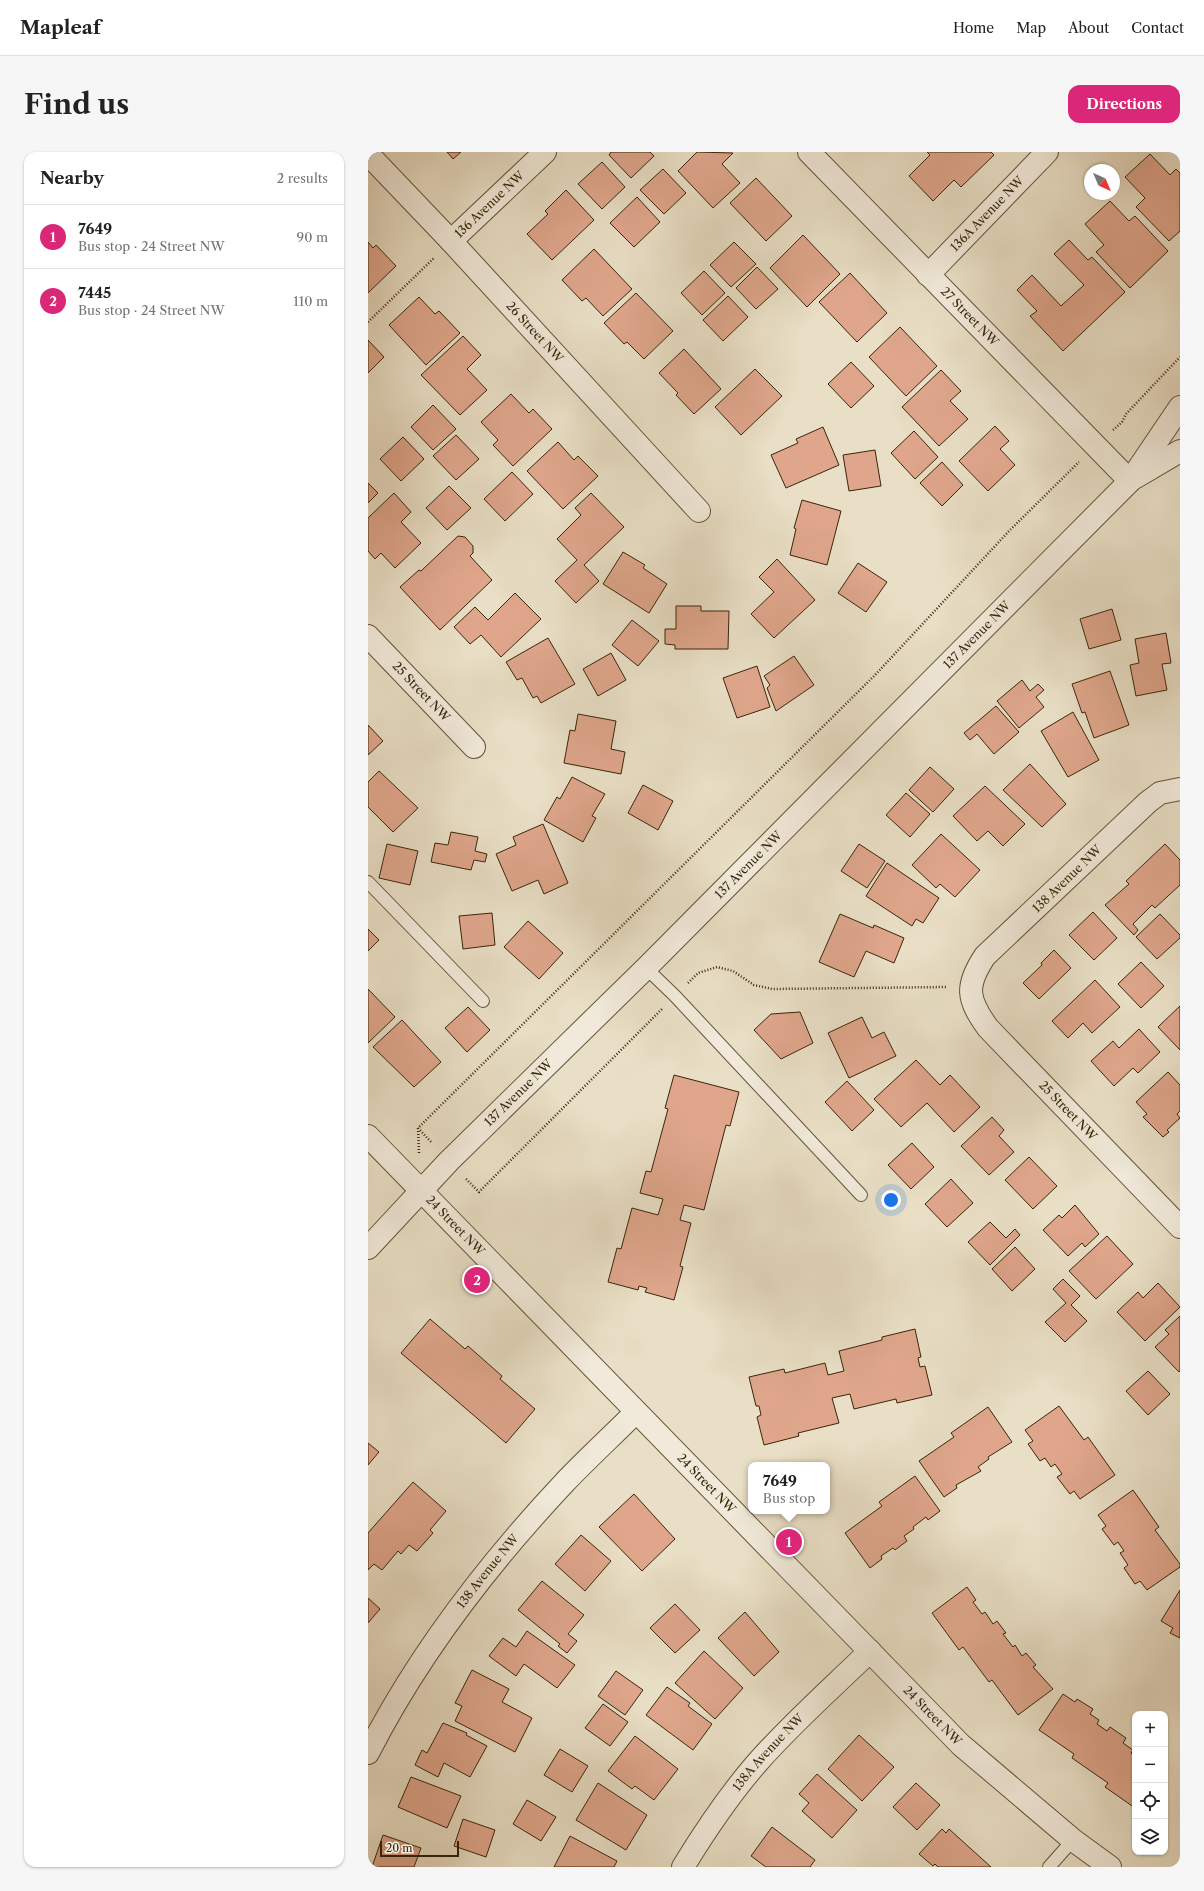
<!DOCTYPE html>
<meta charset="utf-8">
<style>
:root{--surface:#fff;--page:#f6f6f6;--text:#222;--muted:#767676;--line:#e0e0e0;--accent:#db2777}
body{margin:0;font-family:"Libre Caslon Text",serif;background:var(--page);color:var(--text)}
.controls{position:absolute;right:12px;bottom:12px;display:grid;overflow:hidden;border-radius:8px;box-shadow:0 1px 3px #0004}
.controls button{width:36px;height:36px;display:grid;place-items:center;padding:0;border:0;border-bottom:1px solid var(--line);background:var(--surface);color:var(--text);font:20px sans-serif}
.compass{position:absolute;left:716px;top:12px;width:36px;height:36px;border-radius:50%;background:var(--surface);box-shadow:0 1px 3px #0004;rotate:136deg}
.scale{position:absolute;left:12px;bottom:10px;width:79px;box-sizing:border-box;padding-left:4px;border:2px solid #392609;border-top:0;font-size:11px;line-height:14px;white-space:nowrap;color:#392609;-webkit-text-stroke:3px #f1eada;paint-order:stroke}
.you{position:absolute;left:523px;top:1048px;width:14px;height:14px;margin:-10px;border:3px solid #fff;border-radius:50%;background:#1a73e8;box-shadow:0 0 0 6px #1a73e833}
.badge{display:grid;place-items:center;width:26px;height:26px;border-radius:50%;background:var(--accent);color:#fff;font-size:13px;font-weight:700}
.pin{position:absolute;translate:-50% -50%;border:2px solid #fff;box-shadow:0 1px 4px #0006}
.popup{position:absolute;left:380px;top:1310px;width:82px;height:52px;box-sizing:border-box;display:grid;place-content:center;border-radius:8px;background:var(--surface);filter:drop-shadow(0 1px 3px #0005);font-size:13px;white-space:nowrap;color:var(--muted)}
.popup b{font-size:15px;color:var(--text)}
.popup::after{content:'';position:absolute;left:50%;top:100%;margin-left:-8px;border:8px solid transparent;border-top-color:var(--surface)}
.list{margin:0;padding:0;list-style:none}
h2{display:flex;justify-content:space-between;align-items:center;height:52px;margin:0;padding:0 16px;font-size:17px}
h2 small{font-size:13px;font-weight:400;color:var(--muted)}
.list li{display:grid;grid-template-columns:26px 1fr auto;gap:12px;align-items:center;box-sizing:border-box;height:64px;padding:0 16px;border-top:1px solid var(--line)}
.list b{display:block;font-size:15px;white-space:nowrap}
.list p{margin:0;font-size:13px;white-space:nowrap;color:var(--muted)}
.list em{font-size:13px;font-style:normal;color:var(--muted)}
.icon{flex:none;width:22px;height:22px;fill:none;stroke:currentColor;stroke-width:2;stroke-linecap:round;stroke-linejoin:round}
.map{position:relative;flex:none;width:812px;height:1715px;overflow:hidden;border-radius:12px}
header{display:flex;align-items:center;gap:24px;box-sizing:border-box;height:56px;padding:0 20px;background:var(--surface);border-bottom:1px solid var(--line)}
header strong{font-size:19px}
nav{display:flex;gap:22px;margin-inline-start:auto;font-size:14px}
.intro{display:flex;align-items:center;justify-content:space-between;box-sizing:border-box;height:96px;padding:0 24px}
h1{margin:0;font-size:28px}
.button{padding:10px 18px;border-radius:12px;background:var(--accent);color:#fff;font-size:14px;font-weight:700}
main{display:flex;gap:24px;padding:0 24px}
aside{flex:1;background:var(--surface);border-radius:12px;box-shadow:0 1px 3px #0004}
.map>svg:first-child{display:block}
.building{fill:#dfa68c;stroke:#392609}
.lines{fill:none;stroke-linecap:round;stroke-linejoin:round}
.service-casing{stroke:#655438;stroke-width:14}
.minor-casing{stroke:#655438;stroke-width:24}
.tertiary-casing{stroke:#655438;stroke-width:24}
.path{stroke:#392609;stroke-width:2.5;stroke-dasharray:1 2;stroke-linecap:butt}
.service{stroke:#f1eada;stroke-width:12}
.minor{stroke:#f1eada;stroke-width:22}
.tertiary{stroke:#f1eada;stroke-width:22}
.labels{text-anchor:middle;stroke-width:4;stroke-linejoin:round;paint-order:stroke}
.street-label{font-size:12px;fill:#392609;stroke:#f1eada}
</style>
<header>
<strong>Mapleaf</strong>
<nav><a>Home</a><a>Map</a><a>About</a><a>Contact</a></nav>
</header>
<div class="intro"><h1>Find us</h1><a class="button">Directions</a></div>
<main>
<aside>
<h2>Nearby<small>2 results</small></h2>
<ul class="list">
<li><span class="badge">1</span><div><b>7649</b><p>Bus stop · 24 Street NW</p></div><em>90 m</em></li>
<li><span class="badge">2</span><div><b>7445</b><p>Bus stop · 24 Street NW</p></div><em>110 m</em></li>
</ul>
</aside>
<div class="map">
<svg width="812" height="1715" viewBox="0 0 812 1715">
<rect width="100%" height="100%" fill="#e9dfc6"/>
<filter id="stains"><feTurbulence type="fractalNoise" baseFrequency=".005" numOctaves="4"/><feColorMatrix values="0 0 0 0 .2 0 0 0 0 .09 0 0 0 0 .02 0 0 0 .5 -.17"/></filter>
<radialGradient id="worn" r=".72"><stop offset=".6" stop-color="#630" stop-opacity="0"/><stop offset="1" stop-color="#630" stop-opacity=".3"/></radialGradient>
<path class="building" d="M79 0H93L85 7Z
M243 0H282L286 4 263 26 241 3Z
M329 0 365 1 354 12 372 31 345 56 310 19Z
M559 0H623L626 3 593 35 586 28 565 49 541 24 562 3Z
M782 2 802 23 808 17 812 21V79L801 89 768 55 777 46 757 25Z
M234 10 257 35 234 57 210 32Z
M295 17 318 41 296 62 272 38Z
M388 26 424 64 398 89 362 51Z
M198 38 226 68 184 108 159 82 180 62 177 59Z
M269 45 292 70 266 95 242 71Z
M742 49 761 69 767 64 800 99 762 136 728 100 736 93 717 72Z
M435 83 472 122 439 155 402 116Z
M701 88 720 108 724 105 757 140 695 199 662 164 669 159 649 138 664 123 693 154 716 133 686 102Z
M0 90 5 96 8 93 28 114 0 141Z
M366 90 388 112 363 135 342 113Z
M226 97 264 137 235 164 218 146 214 149 194 128Z
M389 115 410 137 388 157 368 136Z
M336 119 357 141 334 163 313 141Z
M482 121 519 161 489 190 451 150Z
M268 141 305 179 276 207 259 190 256 192 236 171Z
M360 144 380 165 355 189 335 168Z
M51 145 67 162 71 159 92 181 58 213 21 173Z
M532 175 569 214 538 244 501 205Z
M95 184 113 203 99 217 119 238 92 263 53 223Z
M0 188 16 205 0 221Z
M316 197 353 237 326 262 308 243 310 241 291 221Z
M483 210 506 234 483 256 460 232Z
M387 217 414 244 373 283 347 255Z
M573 218 593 239 582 249 600 267 571 294 534 255Z
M143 242 161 261 165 257 184 277 145 314 125 293 130 288 113 270Z
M65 253 88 277 65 298 43 275Z
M627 274 641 289 632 297 647 313 620 339 591 309Z
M455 275 471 313 418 336 403 303 430 291 428 287Z
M546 279 570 305 547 327 523 301Z
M88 283 111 307 88 328 65 304Z
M35 285 56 307 33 329 12 307Z
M190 290 206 308 210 304 230 324 195 357 159 319Z
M507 298 513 334 481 339 475 303Z
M574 310 595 333 574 354 552 331Z
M144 320 165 342 137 369 116 347Z
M0 331 10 341 0 351Z
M81 334 103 356 79 378 58 356Z
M26 341 43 360 33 370 53 391 27 416 13 401 7 407 0 399V366Z
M223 341 256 375 216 413 231 429 208 451 187 429 209 408 189 387 213 363 207 356Z
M434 348 473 359 459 413 422 403 428 377 426 376Z
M90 384 97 385 105 394V401L102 404 124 428 72 478 32 435 51 418 53 419Z
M255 400 277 413 275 416 299 432 281 461 235 432Z
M409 407 447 448 406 486 383 462 406 440 391 425Z
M490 411 519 430 498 460 470 441Z
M147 441 173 467 133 505 113 483 102 492 86 475 107 455 120 468Z
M308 454H333V459H361L360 497H307V493L297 492V477H308Z
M744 457 753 488 721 497 712 467Z
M264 468 291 489 270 514 244 493Z
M798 481 803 511 794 512 799 538 768 544 762 513 771 511 767 487Z
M180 486 207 532 173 551 169 544 165 546 154 526 149 528 138 510Z
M243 501 258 528 230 544 215 517Z
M426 504 446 533 408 559 399 536 402 533 396 524Z
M389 514 402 555 369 566 355 526Z
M742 519 761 573 726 586 717 560 714 561 704 532Z
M654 528 662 539 670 532 676 538 668 545 676 555 651 576 629 549Z
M628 554 651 580 626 602 609 582 602 588 596 581Z
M705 560 731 608 700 625 673 579Z
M210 562 248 569 243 597 257 600 253 622 196 611 202 578 207 579Z
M0 573 15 589 0 603Z
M662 612 698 652 674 675 635 638Z
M562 615 586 637 565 660 541 638Z
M11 619 50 656 25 680 0 655V630Z
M204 625 237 642 224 664 228 666 215 690 176 668 189 645 192 647Z
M275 633 305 649 290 678 260 661Z
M617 634 657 672 635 694 620 679 609 689 585 664Z
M538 641 562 662 542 685 518 663Z
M175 672 200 731 176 742 170 728 144 739 128 702 148 693 145 685Z
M83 680 110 685 107 699 119 702 117 710 106 708 103 718 63 710 67 691 80 693Z
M573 682 612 718 587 745 572 732 568 736 544 713Z
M19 692 50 699 42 733 11 726Z
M491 692 517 709 499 736 473 719Z
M797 692 812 708V733L787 756 784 753 765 772 770 778 766 783 737 753 761 732 758 729Z
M519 711 571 746 555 771 548 767 544 774 498 744Z
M725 760 749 786 726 808 701 783Z
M124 761 127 793 95 797 91 764Z
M472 762 505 776 506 773 536 786 526 811 498 799 486 825 451 810Z
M792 762 812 783V786L789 807 768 785Z
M160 769 195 801 171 827 136 795Z
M0 777 11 788 0 799Z
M686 798 703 816 671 847 655 831 674 813 673 811Z
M773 810 796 834 773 856 750 832Z
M727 828 752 855 724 881 715 871 700 886 684 869Z
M0 837 27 865 0 891Z
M812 854V898L790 875Z
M100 855 122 878 99 900 77 876Z
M432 860 445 891 413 907 386 878 403 862Z
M494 865 504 886 516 880 528 904 481 926 460 881Z
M34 868 73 910 46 935 5 895Z
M771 877 792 900 770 921 765 916 746 934 723 909 745 889 751 896Z
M548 908 572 933 582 923 612 955 586 980 559 951 533 975 506 947Z
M800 920 812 933V959L809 962 812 966 799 978 801 980 795 985 775 965 779 962 768 950Z
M306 923 371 940 362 974 358 973 336 1058 316 1053 312 1068 323 1071 312 1114 315 1115 306 1148 277 1140 279 1136 271 1134 270 1138 240 1130 249 1096 253 1097 264 1056 290 1063 295 1047 272 1041 278 1019 283 1020 300 957 297 956Z
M479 929 506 958 484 979 457 950Z
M624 965 636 978 631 984 646 1000 621 1023 593 994Z
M544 991 566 1015 543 1037 520 1013Z
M661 1005 689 1034 665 1057 637 1028Z
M583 1027 605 1051 579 1075 557 1052Z
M707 1053 731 1082 717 1095 714 1091 700 1104 675 1078 691 1063 694 1066Z
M622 1070 638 1086 647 1077 652 1083 622 1113 600 1090Z
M739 1084 765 1112 728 1147 701 1119Z
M647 1095 667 1117 644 1139 624 1117Z
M695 1127 712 1144 703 1153 719 1169 697 1190 677 1170 698 1151 685 1137Z
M790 1131 812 1155 777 1189 749 1160 770 1140 775 1146Z
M812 1164V1219L811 1220 787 1195 801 1182 797 1178Z
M62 1167 97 1197 100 1194 134 1224 132 1227 167 1257 138 1291 33 1201Z
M547 1177 553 1205 550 1206 552 1215 557 1214 564 1243 529 1251 528 1247 486 1257 482 1242 464 1246 471 1271 430 1281 431 1284 396 1293 389 1265 393 1263 391 1254H388L381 1225 416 1217 417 1221 457 1211 460 1223 476 1219 471 1199 514 1188V1185Z
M780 1219 802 1242 780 1263 758 1239Z
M691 1254 716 1288 720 1285 747 1323 712 1347 706 1339 702 1342 689 1325 694 1322 687 1312 683 1315 677 1306 672 1309 660 1292 665 1289 657 1278Z
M620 1255 644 1290 620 1305 621 1307 610 1315 613 1319 588 1333 589 1336 576 1345 551 1309 586 1285 583 1281Z
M0 1291 11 1300 0 1313Z
M547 1324 572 1359 560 1368 558 1365 545 1375 546 1377 536 1384 539 1389 527 1398 525 1396 513 1404 514 1407 502 1416 477 1381 514 1354 511 1350Z
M45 1330 78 1359 62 1378 65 1381 49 1399 41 1393 33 1402 30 1399 14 1418 6 1412 0 1418V1381Z
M765 1338 791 1375 787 1378 812 1412V1415L779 1438 772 1429 767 1432 756 1416 760 1413 752 1401 756 1399 750 1390 746 1393 734 1377 738 1374 730 1363Z
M266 1342 307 1387 274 1419 231 1375Z
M213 1383 243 1409 217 1439 187 1412Z
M174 1429 216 1463 200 1482 209 1489 199 1501 190 1494 192 1492 150 1458Z
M599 1435 608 1448 605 1450 614 1462 617 1460 625 1472 629 1469 638 1481 635 1482 645 1495 647 1493 654 1504 658 1501 668 1513 665 1515 685 1537 650 1563 624 1528 621 1530 595 1495 591 1498 564 1461Z
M812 1438V1486L802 1481 805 1476 793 1469Z
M0 1446 12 1457 0 1471Z
M307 1452 332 1478 307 1501 282 1476Z
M377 1460 411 1500 386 1524 350 1486Z
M159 1479 207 1513 189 1536 156 1512 148 1524 121 1504 135 1486 148 1495Z
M336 1499 375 1536 347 1567 307 1531Z
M104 1518 141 1537 134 1550 164 1566 147 1600 87 1569 94 1554 87 1551Z
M248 1519 275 1538 257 1563 230 1544Z
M299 1535 322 1551 320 1554 344 1572 325 1598 278 1563Z
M695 1542 707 1550 709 1547 725 1557 722 1562 731 1568 729 1572 739 1579 742 1575 758 1586 755 1591 765 1598 763 1601 767 1604V1656L737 1635 740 1631 704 1606 706 1602 671 1578Z
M235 1552 260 1570 242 1594 217 1576Z
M75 1571 99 1581 98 1583 119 1594 102 1625 76 1611 70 1625 47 1613 54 1598 59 1601Z
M491 1583 526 1615 494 1649 460 1617Z
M267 1584 310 1617 286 1648 267 1634 264 1637 240 1619Z
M192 1597 220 1614 204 1640 176 1623Z
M449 1622 489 1658 464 1686 434 1659 441 1651 431 1642Z
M43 1625 93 1644 79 1676 30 1655Z
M230 1631 279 1663 258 1698 208 1668Z
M548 1631 572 1653 549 1678 525 1655Z
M159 1648 188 1665 173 1689 145 1672Z
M95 1667 127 1678 118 1705 86 1694Z
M404 1675 447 1708 442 1715H398L383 1704Z
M574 1677 578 1681 581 1677 623 1715H570L567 1712 565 1714 551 1702Z
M15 1683 53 1696 46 1715H4Z
M202 1684 249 1709 246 1715H186Z"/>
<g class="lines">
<defs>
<path id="service" d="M0 730 115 849
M278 816 307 844 493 1043
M681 1715 705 1688"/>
<g id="minor">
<path id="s1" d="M441 0 762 329"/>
<path id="s2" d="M0 2 83 89 331 359"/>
<path id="s3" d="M83 89 177 0"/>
<path id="s4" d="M560 123 679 0"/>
<path id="s5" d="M0 484 106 595"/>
<path id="s6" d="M812 637 792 641 780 650 617 804C597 834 599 847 620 876L812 1075"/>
<path id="s7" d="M0 1601C51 1501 120 1412 197 1330 220 1306 245 1283 268 1260"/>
<path id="s8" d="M315 1715C337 1679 361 1643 389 1611 424 1571 464 1536 502 1499"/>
</g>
<g id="tertiary">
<path d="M768 325 812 299"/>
<path id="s9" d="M0 984 593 1593 705 1688 742 1715"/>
<path id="s10" d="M0 1096 81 1009 278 816 762 329 812 255"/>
</g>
</defs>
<use href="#service" class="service-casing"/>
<use href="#minor" class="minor-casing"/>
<use href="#tertiary" class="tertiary-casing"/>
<path class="path" d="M0 170 66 106
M745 278 754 270 758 262 812 205
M320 831 330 821 349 815 365 819 386 833 404 837 579 835
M50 976 64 991
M51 1001 50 976 508 522 642 378 711 310
M98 1027 111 1040 294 857"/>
<use href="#service" class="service"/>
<use href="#minor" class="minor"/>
<use href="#tertiary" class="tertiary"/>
</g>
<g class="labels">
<g class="street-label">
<text dy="4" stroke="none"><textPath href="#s3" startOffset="53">136 Avenue NW</textPath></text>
<text dy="4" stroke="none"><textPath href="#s4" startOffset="85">136A Avenue NW</textPath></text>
<text dy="4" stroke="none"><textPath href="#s1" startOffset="230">27 Street NW</textPath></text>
<text dy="4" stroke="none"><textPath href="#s2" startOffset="244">26 Street NW</textPath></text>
<text dy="4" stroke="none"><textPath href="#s10" startOffset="864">137 Avenue NW</textPath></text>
<text dy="4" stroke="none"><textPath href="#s5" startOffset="77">25 Street NW</textPath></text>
<text dy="4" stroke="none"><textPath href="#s10" startOffset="540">137 Avenue NW</textPath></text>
<text transform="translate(699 727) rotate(-44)" y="4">138 Avenue NW</text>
<text dy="4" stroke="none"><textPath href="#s10" startOffset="216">137 Avenue NW</textPath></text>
<text dy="4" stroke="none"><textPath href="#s6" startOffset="454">25 Street NW</textPath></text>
<text dy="4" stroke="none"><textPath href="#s9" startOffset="125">24 Street NW</textPath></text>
<text dy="4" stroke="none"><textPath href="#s9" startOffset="485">24 Street NW</textPath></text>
<text dy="4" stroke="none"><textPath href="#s7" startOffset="218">138 Avenue NW</textPath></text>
<text dy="4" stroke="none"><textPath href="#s9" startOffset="809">24 Street NW</textPath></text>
<text dy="4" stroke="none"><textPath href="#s8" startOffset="143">138A Avenue NW</textPath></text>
</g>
</g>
<rect width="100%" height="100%" filter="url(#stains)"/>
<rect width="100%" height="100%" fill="url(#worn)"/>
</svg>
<div class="controls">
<button>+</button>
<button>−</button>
<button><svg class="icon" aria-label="locate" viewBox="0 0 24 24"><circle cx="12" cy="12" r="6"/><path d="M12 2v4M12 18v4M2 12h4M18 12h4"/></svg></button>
<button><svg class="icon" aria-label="layers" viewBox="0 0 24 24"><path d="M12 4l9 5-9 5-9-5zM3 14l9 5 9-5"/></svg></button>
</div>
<svg class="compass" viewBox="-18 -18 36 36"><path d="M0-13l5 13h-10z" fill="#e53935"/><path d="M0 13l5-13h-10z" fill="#767676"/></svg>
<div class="scale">20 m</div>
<div class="you"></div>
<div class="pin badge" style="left:421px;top:1390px">1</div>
<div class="popup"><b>7649</b>Bus stop</div>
<div class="pin badge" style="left:109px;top:1128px">2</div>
</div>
</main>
